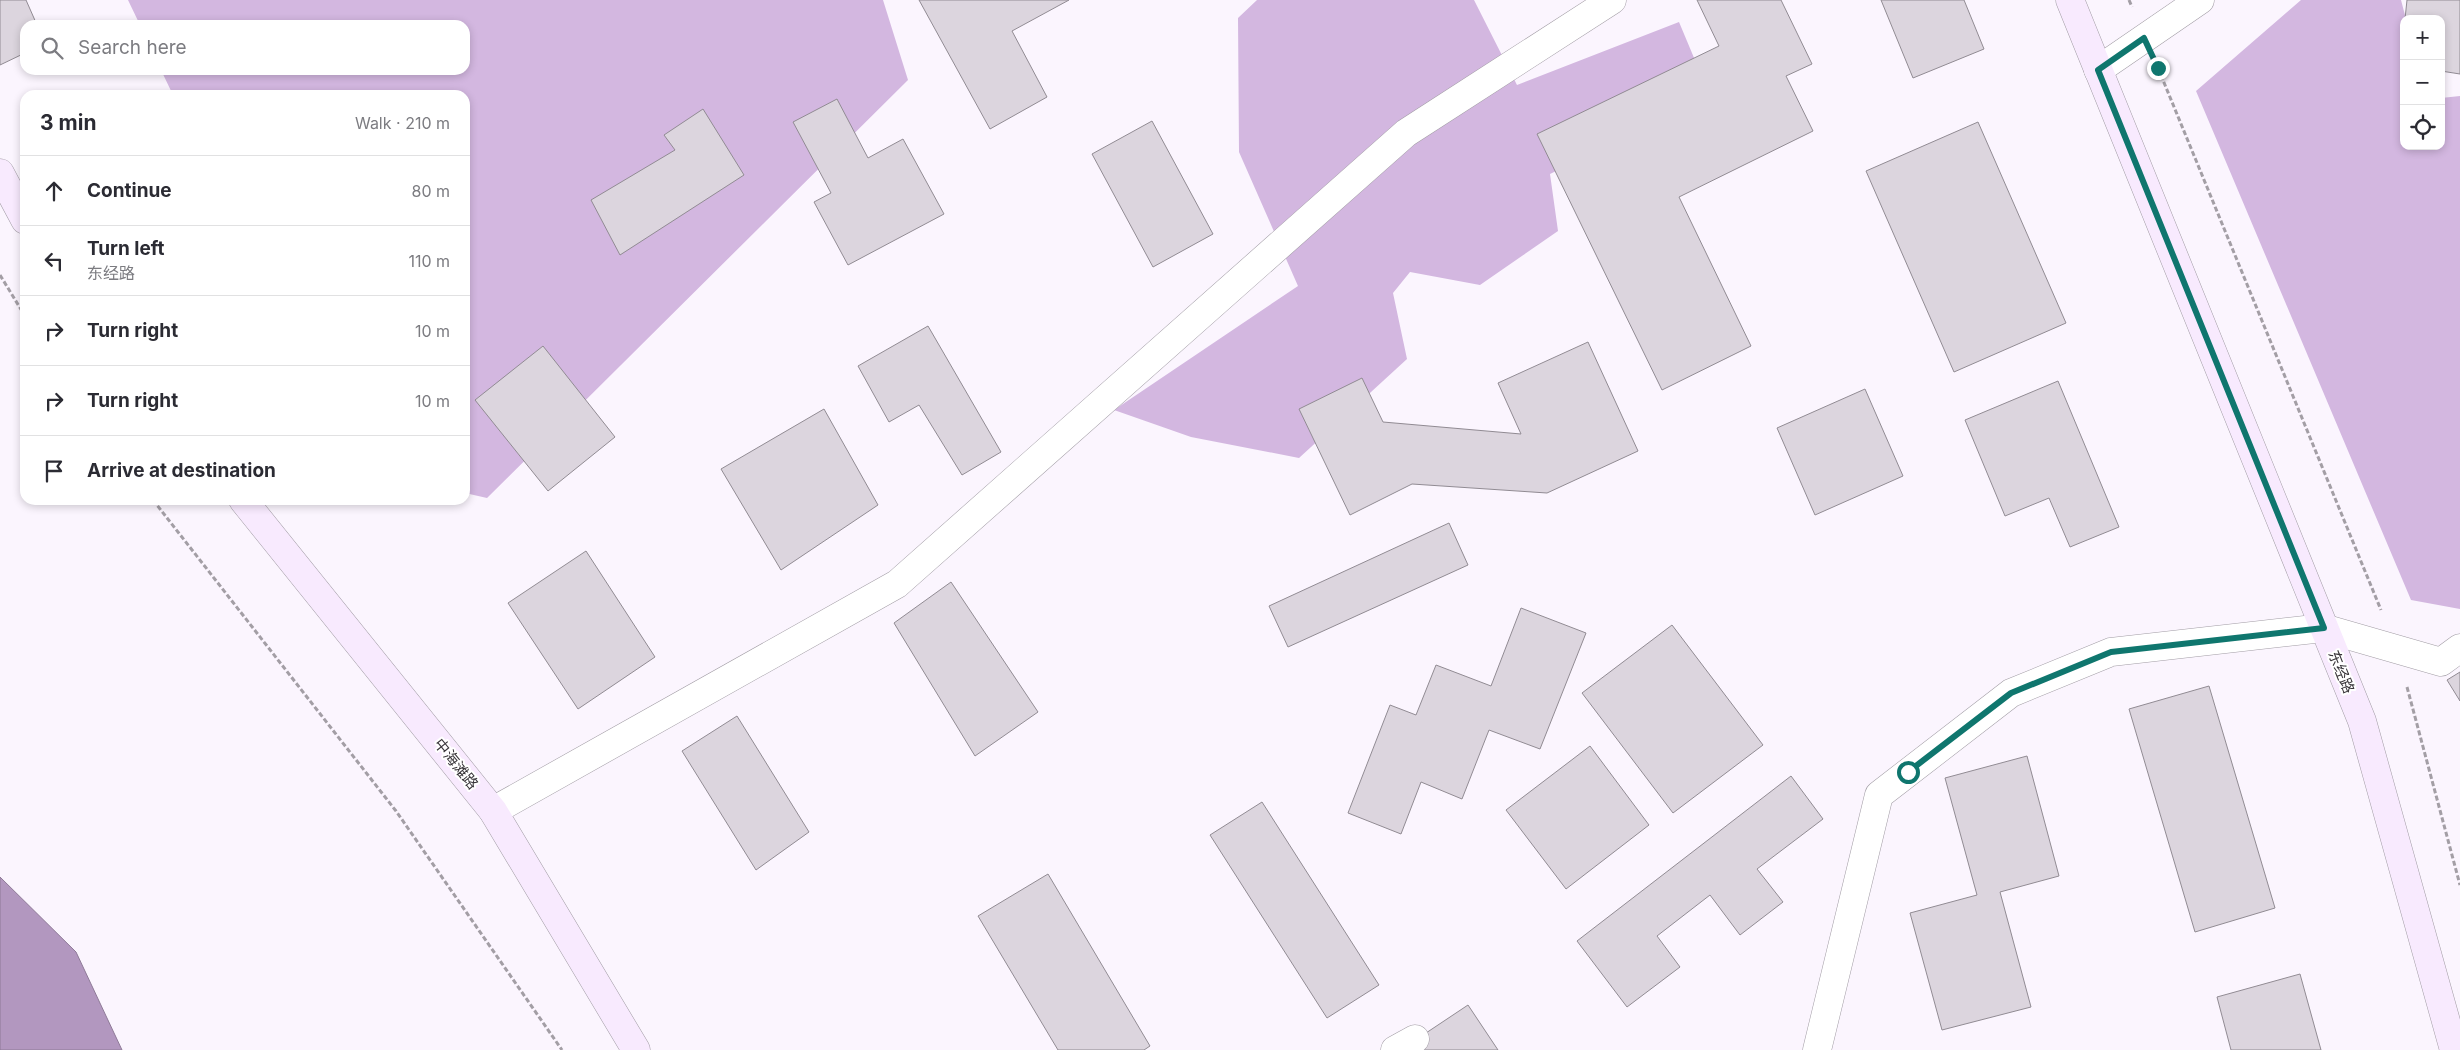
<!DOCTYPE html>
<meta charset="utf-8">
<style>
:root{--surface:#fff;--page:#f2f2f3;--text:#2b2b33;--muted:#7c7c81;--line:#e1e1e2}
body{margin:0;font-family:Inter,"Noto Sans SC",sans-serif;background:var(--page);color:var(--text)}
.controls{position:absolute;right:15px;top:15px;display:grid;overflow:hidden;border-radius:10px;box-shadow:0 2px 8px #0003}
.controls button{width:45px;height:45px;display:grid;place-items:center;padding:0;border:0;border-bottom:1px solid var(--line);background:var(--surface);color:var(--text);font:25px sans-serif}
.stop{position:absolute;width:15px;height:15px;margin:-11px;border:4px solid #0f766e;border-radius:50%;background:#fff}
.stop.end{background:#0f766e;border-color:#fff;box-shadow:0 1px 5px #0008}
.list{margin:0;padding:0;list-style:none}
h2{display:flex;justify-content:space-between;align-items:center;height:65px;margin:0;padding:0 20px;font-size:21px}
h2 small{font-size:16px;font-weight:400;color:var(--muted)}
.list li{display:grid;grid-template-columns:32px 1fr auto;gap:15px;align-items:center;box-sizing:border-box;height:70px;padding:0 20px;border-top:1px solid var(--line)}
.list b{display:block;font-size:19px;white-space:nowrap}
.list p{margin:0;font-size:16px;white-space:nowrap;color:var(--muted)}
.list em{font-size:16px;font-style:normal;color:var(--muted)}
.icon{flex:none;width:28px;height:28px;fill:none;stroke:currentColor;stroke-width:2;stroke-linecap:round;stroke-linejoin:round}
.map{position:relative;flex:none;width:2460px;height:1050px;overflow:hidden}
.search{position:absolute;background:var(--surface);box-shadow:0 2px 8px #0003;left:20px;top:20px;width:450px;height:55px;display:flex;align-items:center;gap:12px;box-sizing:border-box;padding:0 18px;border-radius:15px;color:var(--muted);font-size:19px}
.panel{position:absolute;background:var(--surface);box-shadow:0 2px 8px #0003;left:20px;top:90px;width:450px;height:415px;border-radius:15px}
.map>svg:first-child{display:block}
.forest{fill:#d3b7e0}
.water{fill:#b297bf;stroke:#8e7a97}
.building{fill:#dcd5de;stroke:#918b93}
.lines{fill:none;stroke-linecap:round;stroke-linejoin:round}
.minor-casing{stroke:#a29da5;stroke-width:29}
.secondary-casing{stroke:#a29da5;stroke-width:29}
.path{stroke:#a39ea5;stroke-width:3;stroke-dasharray:5 2.5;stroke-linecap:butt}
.minor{stroke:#fff;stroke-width:28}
.secondary{stroke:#f8eafe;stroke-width:28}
.route{stroke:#0f766e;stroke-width:6}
.labels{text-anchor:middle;stroke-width:4;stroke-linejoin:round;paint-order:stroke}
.street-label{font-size:15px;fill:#39363a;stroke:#fff}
</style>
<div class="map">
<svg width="2460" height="1050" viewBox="0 0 2460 1050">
<rect width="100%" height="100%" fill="#fbf5fe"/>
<path class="forest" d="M128 0H883L908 80 487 498 465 493V95H173L161 70H465V25H140Z
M1257 0H1474L1517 85 1679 22 1710 96 1550 174 1558 231 1480 285 1410 272 1393 293 1407 359 1299 458 1191 437 1114 410 1298 286 1239 152 1238 18Z
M2301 0H2401L2406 19H2404V146H2441V98L2460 96V609L2411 600 2196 91Z"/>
<path class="water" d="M0 877 76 952 122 1050H0Z"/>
<path class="building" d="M0 0H26L37 25H25V53L0 65Z
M919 0H1069L1012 31 1047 97 990 129Z
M1697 0H1781L1812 64 1786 76 1813 131 1679 197 1751 346 1662 390 1537 134 1719 46Z
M1881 0H1964L1984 49 1913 78Z
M2407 0H2460V74L2441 71V19H2405Z
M837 99 868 158 903 139 944 214 848 265 814 202 831 193 793 122Z
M703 109 744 175 620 255 591 200 675 150 664 135Z
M1152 121 1213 234 1153 267 1092 154Z
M1978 122 2066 323 1954 372 1866 171Z
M928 326 1001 452 962 475 919 405 889 422 858 366Z
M1588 342 1638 451 1547 493 1412 484 1350 515 1299 409 1362 378 1383 422 1521 434 1498 383Z
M543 346 615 437 548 491 475 400Z
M2058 381 2119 527 2070 547 2049 498 2005 516 1965 420Z
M1865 389 1903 476 1815 515 1777 428Z
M824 409 878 505 781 570 721 469Z
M1449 523 1468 565 1288 647 1269 606Z
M586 551 655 657 578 709 508 603Z
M951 582 1038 712 975 756 894 623Z
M1521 608 1586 633 1540 749 1489 730 1462 799 1421 782 1401 834 1348 813 1390 705 1416 715 1436 665 1491 686Z
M1672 625 1763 745 1673 813 1582 693Z
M2460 672V701L2447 680Z
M2209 686 2275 908 2195 932 2129 709Z
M737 716 809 832 756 870 682 751Z
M1590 746 1649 825 1566 889 1506 810Z
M2027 756 2059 876 2000 892 2031 1007 1942 1030 1910 913 1977 895 1945 778Z
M1791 776 1823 819 1757 869 1783 902 1740 935 1710 895 1657 936 1680 967 1627 1007 1577 941Z
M1262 802 1379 985 1327 1018 1210 835Z
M1048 874 1150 1046 1144 1050H1058L978 916Z
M2300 974 2321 1050H2231L2217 997Z
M1468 1005 1498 1050H1402V1049Z"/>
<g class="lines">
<defs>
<path id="minor" d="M2098 70 2200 0
M493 811 897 584 1406 133 1612 0
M1395 1050 1415 1039
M1817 1050 1879 795 2011 693 2111 652 2323 628 2441 662 2460 648"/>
<path id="secondary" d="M2070 0 2362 721 2454 1050
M0 173 25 220
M243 500 493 811 636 1050"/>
</defs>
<use href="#minor" class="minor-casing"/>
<use href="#secondary" class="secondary-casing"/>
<path class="path" d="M2129 0 2132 7
M2158 68 2381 610
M0 275 25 316
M153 500 396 811 562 1050
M2407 687 2460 885"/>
<use href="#minor" class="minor"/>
<use href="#secondary" class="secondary"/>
</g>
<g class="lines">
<path class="route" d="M1908 772 2011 693 2111 652 2324 628 2098 70 2144 38 2158 68"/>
</g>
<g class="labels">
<g class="street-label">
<text transform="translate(2341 672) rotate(68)" y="5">东经路</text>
<text transform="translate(456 764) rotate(51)" y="5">中海滩路</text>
</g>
</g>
</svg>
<div class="controls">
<button>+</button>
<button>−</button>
<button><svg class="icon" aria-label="locate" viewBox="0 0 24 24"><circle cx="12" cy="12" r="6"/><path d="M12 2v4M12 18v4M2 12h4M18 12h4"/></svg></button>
</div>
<div class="stop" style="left:1908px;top:772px"></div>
<div class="stop end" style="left:2158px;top:68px"></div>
<div class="search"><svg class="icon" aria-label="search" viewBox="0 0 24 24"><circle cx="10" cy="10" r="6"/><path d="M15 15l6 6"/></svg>Search here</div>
<section class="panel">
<h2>3 min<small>Walk · 210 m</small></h2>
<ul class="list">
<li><svg class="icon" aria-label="ahead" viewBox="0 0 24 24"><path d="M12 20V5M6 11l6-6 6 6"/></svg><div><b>Continue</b></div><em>80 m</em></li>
<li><svg class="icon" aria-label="left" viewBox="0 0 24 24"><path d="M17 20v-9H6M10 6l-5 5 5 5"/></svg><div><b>Turn left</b><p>东经路</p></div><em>110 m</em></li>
<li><svg class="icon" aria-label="right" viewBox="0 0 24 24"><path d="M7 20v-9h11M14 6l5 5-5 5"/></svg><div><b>Turn right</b></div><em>10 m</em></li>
<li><svg class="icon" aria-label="right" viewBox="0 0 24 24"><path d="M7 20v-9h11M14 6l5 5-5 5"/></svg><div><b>Turn right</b></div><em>10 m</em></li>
<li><svg class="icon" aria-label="arrive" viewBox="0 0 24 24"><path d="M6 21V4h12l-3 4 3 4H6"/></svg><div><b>Arrive at destination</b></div></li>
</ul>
</section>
</div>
